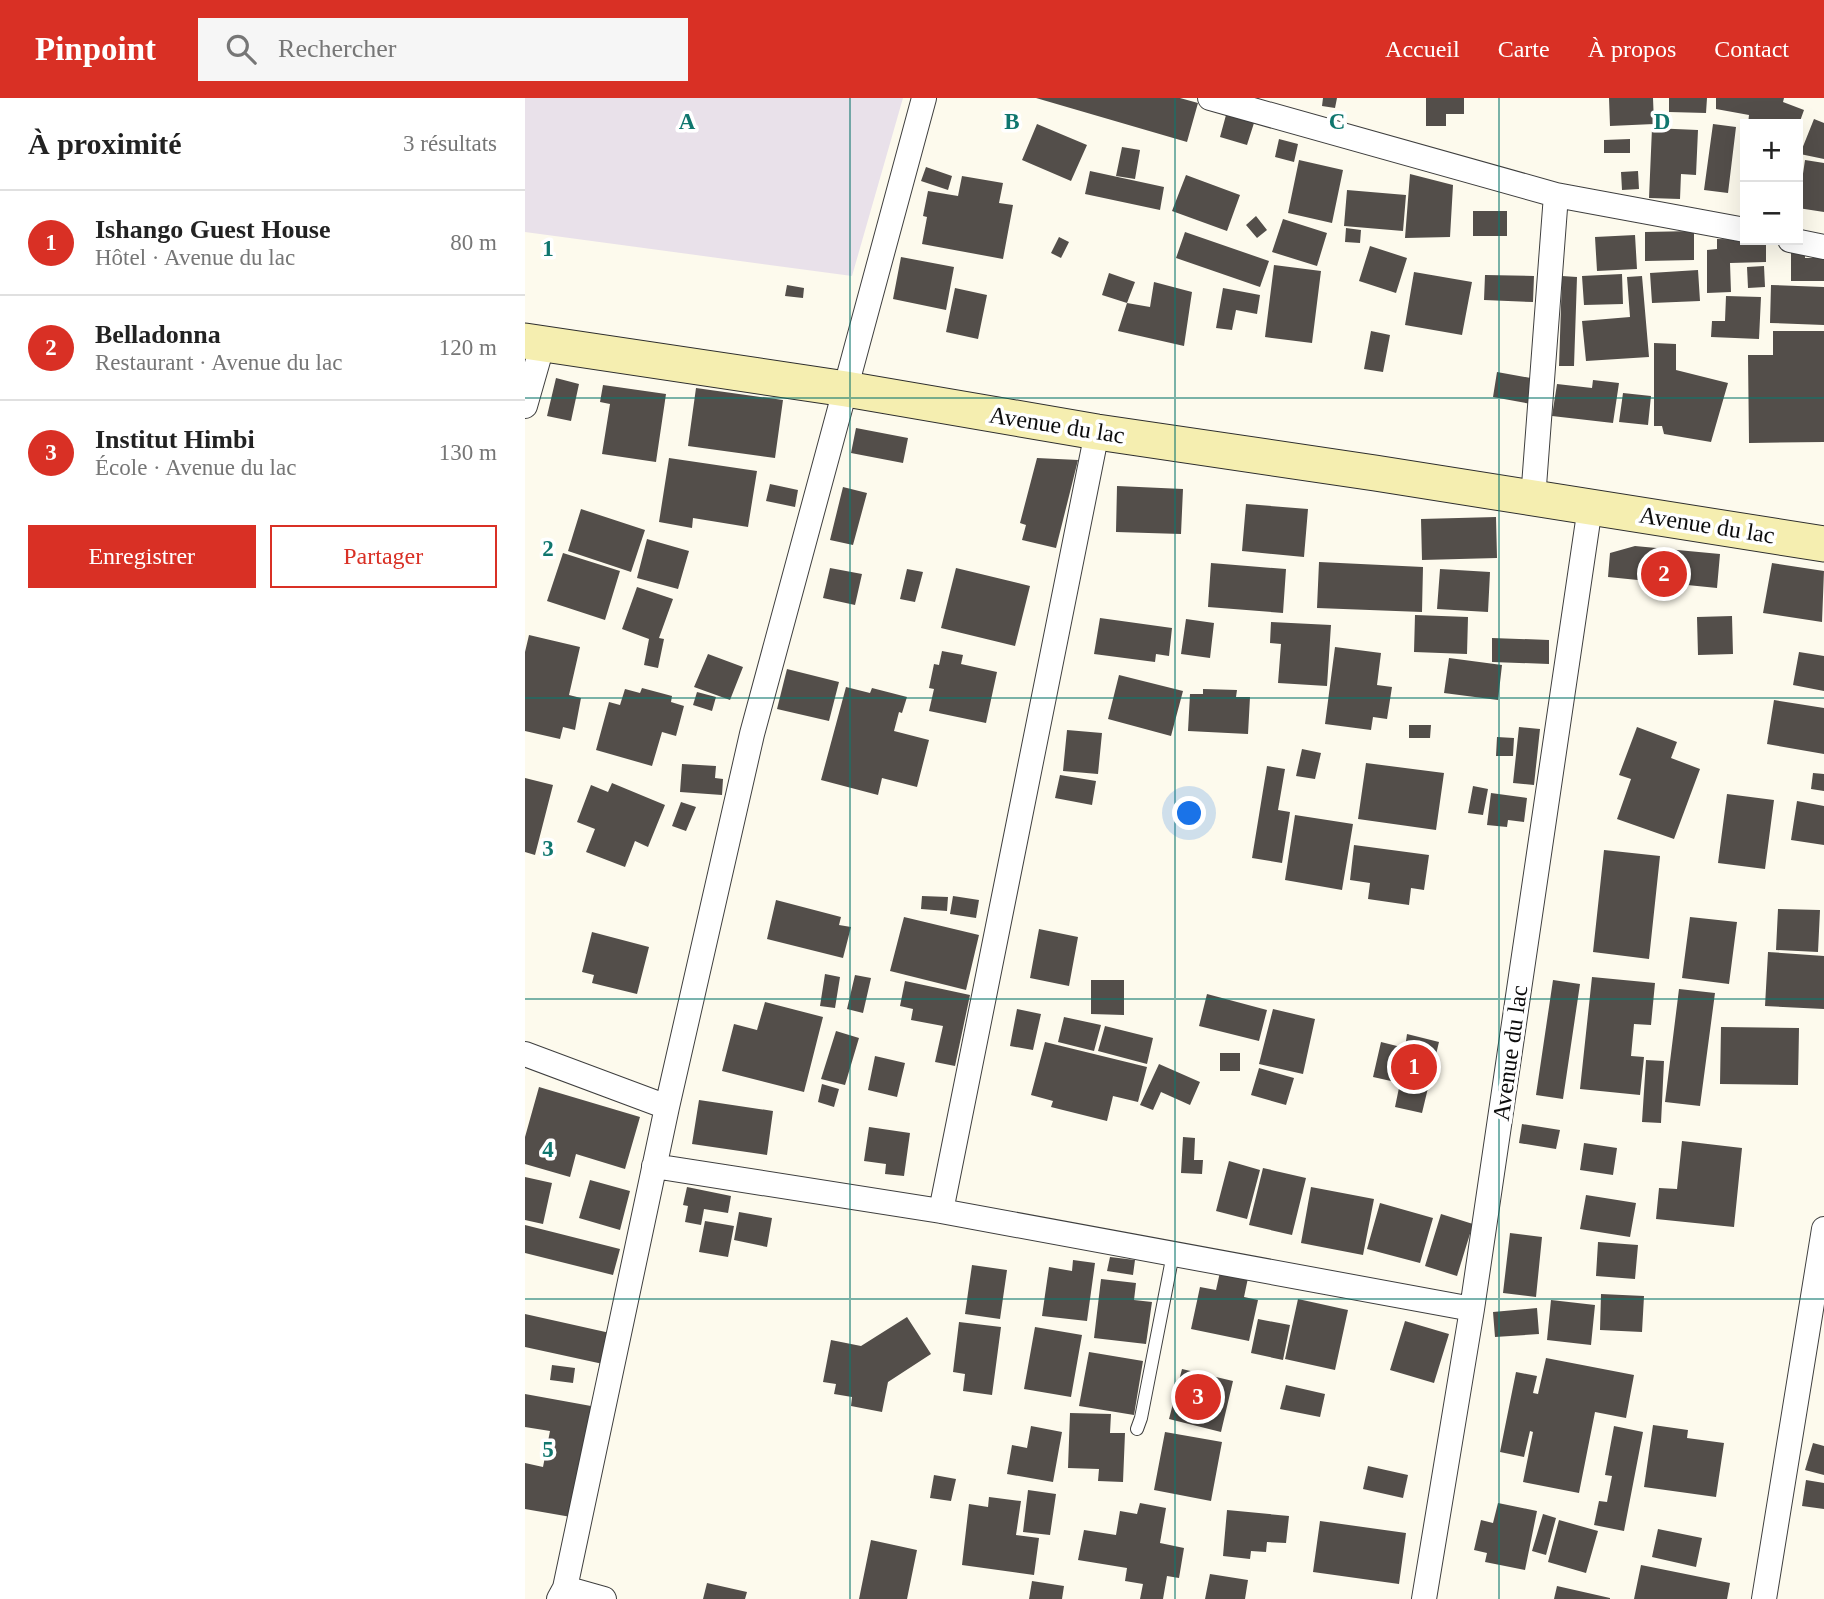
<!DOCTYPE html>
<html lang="fr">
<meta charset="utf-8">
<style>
:root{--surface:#fff;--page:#f6f6f6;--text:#222;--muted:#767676;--line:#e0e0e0;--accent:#d93025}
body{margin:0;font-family:"Times New Roman",serif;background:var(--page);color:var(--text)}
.controls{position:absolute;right:21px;top:21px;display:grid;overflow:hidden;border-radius:0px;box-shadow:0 7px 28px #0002}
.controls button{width:63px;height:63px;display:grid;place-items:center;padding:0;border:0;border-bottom:2px solid var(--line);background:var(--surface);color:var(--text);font:35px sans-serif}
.you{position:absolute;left:665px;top:716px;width:24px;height:24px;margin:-18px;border:5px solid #fff;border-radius:50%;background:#1a73e8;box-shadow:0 0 0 10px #1a73e833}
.badge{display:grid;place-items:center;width:46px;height:46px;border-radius:50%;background:var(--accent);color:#fff;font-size:23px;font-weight:700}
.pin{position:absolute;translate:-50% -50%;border:4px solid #fff;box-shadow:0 2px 7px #0006}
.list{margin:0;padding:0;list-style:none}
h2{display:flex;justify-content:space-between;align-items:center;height:91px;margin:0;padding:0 28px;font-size:30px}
h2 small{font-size:23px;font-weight:400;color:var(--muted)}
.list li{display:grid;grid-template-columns:46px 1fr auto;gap:21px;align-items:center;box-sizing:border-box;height:105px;padding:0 28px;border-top:2px solid var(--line)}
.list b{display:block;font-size:26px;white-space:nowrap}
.list p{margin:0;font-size:23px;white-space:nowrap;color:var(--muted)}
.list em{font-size:23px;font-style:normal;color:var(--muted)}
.actions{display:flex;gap:14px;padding:21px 28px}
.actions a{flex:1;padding:16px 0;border:2px solid var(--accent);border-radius:0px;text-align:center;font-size:24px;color:var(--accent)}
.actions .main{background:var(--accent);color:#fff}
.icon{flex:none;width:38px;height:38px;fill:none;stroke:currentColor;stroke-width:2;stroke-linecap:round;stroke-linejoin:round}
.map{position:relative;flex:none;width:1299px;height:1501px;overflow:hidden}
header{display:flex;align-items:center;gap:42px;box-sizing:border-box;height:98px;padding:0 35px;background:var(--accent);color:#fff}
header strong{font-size:33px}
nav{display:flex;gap:38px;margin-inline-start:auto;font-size:24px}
.search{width:490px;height:63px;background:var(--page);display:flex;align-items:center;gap:18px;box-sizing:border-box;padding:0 24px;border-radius:0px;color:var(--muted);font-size:26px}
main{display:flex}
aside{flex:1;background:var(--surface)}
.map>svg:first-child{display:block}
.industrial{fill:#e9e1ea}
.building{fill:#534e4a}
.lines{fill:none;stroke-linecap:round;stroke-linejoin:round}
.lane-casing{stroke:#3f3f3f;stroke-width:14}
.street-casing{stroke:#3f3f3f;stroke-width:26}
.secondary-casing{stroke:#2e2e2e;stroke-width:37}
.lane{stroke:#fff;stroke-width:12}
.street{stroke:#fff;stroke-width:24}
.secondary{stroke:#f5eeb0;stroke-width:35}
.grid{fill:none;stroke:#0f766e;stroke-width:2;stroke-opacity:0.55}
.labels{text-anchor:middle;stroke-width:7;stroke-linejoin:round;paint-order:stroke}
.street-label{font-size:24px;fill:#0c0c0c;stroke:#fff}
.grid-label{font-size:23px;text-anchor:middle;font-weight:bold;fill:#0f766e;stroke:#fff;stroke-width:7;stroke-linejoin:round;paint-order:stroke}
</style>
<header>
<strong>Pinpoint</strong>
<div class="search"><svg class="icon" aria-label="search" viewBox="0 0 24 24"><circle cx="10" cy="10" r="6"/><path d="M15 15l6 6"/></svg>Rechercher</div>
<nav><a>Accueil</a><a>Carte</a><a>À propos</a><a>Contact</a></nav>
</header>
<main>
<aside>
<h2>À proximité<small>3 résultats</small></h2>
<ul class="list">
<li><span class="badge">1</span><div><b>Ishango Guest House</b><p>Hôtel · Avenue du lac</p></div><em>80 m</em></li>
<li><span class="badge">2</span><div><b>Belladonna</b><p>Restaurant · Avenue du lac</p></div><em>120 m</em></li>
<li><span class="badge">3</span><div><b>Institut Himbi</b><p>École · Avenue du lac</p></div><em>130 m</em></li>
</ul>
<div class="actions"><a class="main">Enregistrer</a><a>Partager</a></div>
</aside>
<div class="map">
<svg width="1299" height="1501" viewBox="0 0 1299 1501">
<rect width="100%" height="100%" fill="#fdfaed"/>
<path class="industrial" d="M0 0H378L327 178 0 134Z"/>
<path class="building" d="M511 0H655L673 5 662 44Z
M798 0H812L810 10 797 8Z
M901 0H939V16H921V28H901Z
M1084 0H1128L1129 26 1085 28Z
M1144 0H1182L1181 15 1144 14Z
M1191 0H1259L1258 4 1279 12 1274 26H1223L1224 17 1191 11Z
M701 17 729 25 722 47 695 39Z
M1289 21 1299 25V61L1275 56Z
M512 26 562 47 546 83 497 62Z
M1188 26 1211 29 1203 95 1179 92Z
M1127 30 1173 32 1171 77 1156 76 1155 101 1124 100Z
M754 41 773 46 769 64 750 59Z
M1105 41V55H1079V42Z
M597 49 615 52 610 81 591 78Z
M774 62 818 72 807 125 763 115Z
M1280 62 1299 65V114L1273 110Z
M401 69 427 78 423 92 396 83Z
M565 73 639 89 635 112 560 96Z
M1113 73 1114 91 1097 92 1096 74Z
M885 76 928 87 925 139 880 140Z
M661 77 715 97 702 133 647 113Z
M437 78 478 85 474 105 488 107 478 161 397 146 402 119 398 118 403 93 433 98Z
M822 92 881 97 878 133 819 128Z
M948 113H982V138H948Z
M731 118 742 132 732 140 721 127Z
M758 121 802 135 792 168 747 154Z
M821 130 836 132 835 145 820 144Z
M1169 133V162L1120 163V134Z
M660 134 744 163 735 189 651 160Z
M1110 137 1112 171 1072 173 1070 139Z
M534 139 544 144 536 160 526 155Z
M1192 141 1241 142V164L1205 165 1206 194 1182 195V152L1192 151Z
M845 148 882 160 871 195 834 183Z
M1266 154H1280V160H1299V183H1266Z
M376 159 429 169 421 212 368 201Z
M749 167 796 173 787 245 740 239Z
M1239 168 1240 189 1223 190 1222 169Z
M1173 172 1175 203 1127 205 1125 175Z
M889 174 947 184 937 237 880 227Z
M584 175 610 184 602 205 577 197Z
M1097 176 1098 206 1059 207 1057 178Z
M960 177 1009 178 1008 204 959 202Z
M1037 178 1052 179 1049 268H1034Z
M1117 178 1124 259 1061 263 1057 223 1105 219 1102 179Z
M629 184 667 194 659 248 593 233 602 205 625 209Z
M262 187 279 190 278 200 260 198Z
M1246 187 1299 189V227L1245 225Z
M430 190 462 197 453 241 421 234Z
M698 190 735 197 732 216 711 212 707 232 691 230Z
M1201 198 1236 199 1234 241 1186 239 1187 223H1200Z
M846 233 865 237 858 274 839 271Z
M1248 233H1299V344L1224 345 1223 257H1248Z
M1129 245 1151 246V272L1203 285 1186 344 1139 336 1137 328H1129Z
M972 274 1011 281 1006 306 968 299Z
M31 280 54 286 46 323 22 318Z
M1068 282 1094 285 1088 325 1027 318 1032 286 1067 290Z
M78 287 141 296 131 364 77 356 85 306 75 304Z
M171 290 258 302 250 360 163 348Z
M1098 295 1126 298 1123 327 1094 324Z
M331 330 383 340 378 365 326 355Z
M144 360 232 373 223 429 168 420 167 430 134 424Z
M512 360 553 362 531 450 497 442 501 427 495 425Z
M245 386 273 392 270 409 241 403Z
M592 388 658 391 656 436 591 434Z
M318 389 342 395 328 447 305 442Z
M721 406 783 411 779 459 717 453Z
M56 411 120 432 106 474 43 453Z
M971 419 972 460 897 462 896 421Z
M122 441 164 453 153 491 112 480Z
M1110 448 1195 456 1192 490 1083 479 1085 455Z
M38 455 95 473 80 522 22 503Z
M794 464 898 469 897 514 792 510Z
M686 465 761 471 758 515 683 509Z
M1247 465 1299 473 1297 524 1238 515Z
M305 470 337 476 330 507 298 500Z
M431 470 505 488 490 548 416 530Z
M382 471 398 474 390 504 375 501Z
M915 471 965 474 963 514 912 511Z
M112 489 148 501 134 540 139 541 133 570 119 567 124 541 97 531Z
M890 517 943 519 942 556 889 554Z
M1207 518 1208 556 1173 557 1172 519Z
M575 520 647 530 644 558 631 556 630 564 569 556Z
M661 521 689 525 685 560 656 556Z
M746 524 806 527 802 588 753 585 756 546 745 545Z
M4 537 55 549 44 597 56 600 50 632 38 629 35 641 0 633V554Z
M967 540 1024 542V566L967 564Z
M810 549 856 555 852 587 867 589 862 621 848 619 846 632 800 626Z
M417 553 438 557 436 566 472 574 461 625 404 613 409 591 404 590 409 566 414 567Z
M1274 554 1299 558V593L1268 587Z
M183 556 218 569 205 602 169 589Z
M924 560 977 567 973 602 919 595Z
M262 571 314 584 304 623 252 611Z
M594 577 658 593 646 638 583 621Z
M321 589 345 595 347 590 382 599 377 615 374 614 369 633 404 642 392 689 357 680 353 697 296 682Z
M117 590 147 598 146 604 159 608 151 638 137 634 127 668 71 652 84 604 95 607 100 591 115 595Z
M678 591 712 592 711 599H725L723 636 663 633 665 596H678Z
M172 594 191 599 187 613 168 607Z
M1249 602 1299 610V656L1242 646Z
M884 627H906L905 640H884Z
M994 629 1015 631 1009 687 988 685Z
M1112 629 1152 644 1146 660 1175 671 1149 741 1092 721 1106 681 1094 677Z
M542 632 577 635 573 676 538 673Z
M972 639 989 640 988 658H971Z
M777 651 796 655 790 681 771 678Z
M841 665 919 675 911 732 833 721Z
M157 666 191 668 190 680 198 681 197 697 155 694Z
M742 668 760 671 753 712 765 714 757 765 727 760Z
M1288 675 1299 676V693L1286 691Z
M535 677 571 683 567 707 530 700Z
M0 680 28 687 10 757 0 754Z
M87 685 140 707 123 749 110 743 100 769 61 754 70 731 52 724 66 687 83 694Z
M948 688 963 691 958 717 943 715Z
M966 695 1002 700 999 724 983 722 982 729 962 727Z
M1202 696 1249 702 1240 771 1193 765Z
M1272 703 1299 708V747L1266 742Z
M156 704 171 709 161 733 147 728Z
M770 717 828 726 817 792 760 782Z
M829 747 904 757 899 792 886 790 884 807 843 801 845 785 825 782Z
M1079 752 1135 758 1124 861 1068 854Z
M397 798 423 799 422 813 396 811Z
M428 798 454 802 451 820 425 816Z
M251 802 316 819 314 827 326 829 318 860 242 841Z
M1253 811 1295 812 1293 854 1251 852Z
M379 819 454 837 441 892 365 873Z
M1165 819 1212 824 1204 886 1157 880Z
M514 831 553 839 544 888 505 880Z
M67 834 124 849 112 896 67 885 69 877 57 874Z
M1243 854 1299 858V911L1240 908Z
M300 876 315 879 310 910 295 908Z
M330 877 346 880 338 915 322 911Z
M1067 879 1130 885 1126 927 1109 926 1106 958 1119 959 1115 997 1055 991Z
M566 882H599V917L566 916Z
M1028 882 1055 886 1038 1001 1011 997Z
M380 883 445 897 430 968 410 964 418 928 386 922 388 911 375 908Z
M1154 891 1190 895 1175 1008 1140 1004Z
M682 896 742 912 734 943 674 928Z
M240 904 298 919 279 994 197 973 209 926 232 932Z
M492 911 516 916 508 952 485 948Z
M748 911 790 921 778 976 734 966Z
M539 919 576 927 569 953 533 944Z
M580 928 628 940 622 966 573 953Z
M1196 929 1274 930 1273 987 1195 986Z
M311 933 334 940 320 987 296 981Z
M882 936 914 944 897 1015 870 1009 875 985 848 979 856 944 880 950Z
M520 944 622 969 613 1004 588 998 582 1023 526 1009 528 1003 506 997Z
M695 955H715V973H695Z
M350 958 380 965 372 999 343 992Z
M1121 962 1139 963 1136 1025 1117 1024Z
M634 966 675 984 665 1007 636 994 628 1012 615 1007Z
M734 970 769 980 761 1007 726 997Z
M297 986 314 991 309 1009 293 1004Z
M14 989 115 1019 100 1071 51 1056 45 1079 0 1066V1039Z
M174 1002 248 1013 242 1057 167 1046Z
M997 1026 1035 1032 1031 1051 994 1045Z
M344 1029 385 1035 379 1078 360 1076 361 1066 339 1063Z
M658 1039 670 1040 669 1062H678L677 1076 656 1075Z
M1157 1043 1217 1050 1209 1129 1131 1121 1134 1090 1152 1091Z
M1059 1045 1092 1050 1088 1077 1055 1072Z
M704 1063 735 1072 722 1121 691 1113Z
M738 1070 781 1080 767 1137 724 1127Z
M0 1079 27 1085 18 1126 0 1122Z
M65 1082 105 1093 95 1132 54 1120Z
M162 1089 206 1098 203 1115 179 1111 176 1127 160 1124 163 1108 158 1107Z
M786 1089 849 1101 838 1157 776 1145Z
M1061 1097 1111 1105 1105 1139 1055 1131Z
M855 1105 908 1120 895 1165 842 1151Z
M214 1114 247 1120 242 1149 209 1142Z
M916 1116 948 1126 932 1178 900 1168Z
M180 1123 209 1128 203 1159 174 1154Z
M0 1127 95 1151 88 1177 0 1155Z
M985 1135 1017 1139 1011 1199 978 1195Z
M1073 1144 1113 1147 1110 1181 1071 1178Z
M585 1159 610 1162 608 1177 582 1173Z
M548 1162 570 1165 562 1223 517 1218 524 1169 547 1173Z
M447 1167 482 1172 475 1221 440 1216Z
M695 1174 723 1180 719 1199 733 1202 724 1243 666 1231 675 1189 691 1192Z
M576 1181 611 1185 609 1202 627 1204 621 1246 569 1240Z
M1076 1196 1119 1198 1117 1234 1075 1232Z
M773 1201 823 1212 810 1272 760 1261Z
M1026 1202 1070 1207 1066 1247 1022 1242Z
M1012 1210 1014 1236 970 1239 968 1214Z
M0 1216 85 1235 78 1266 0 1249Z
M382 1219 406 1256 363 1284 357 1314 326 1308 327 1299 309 1296 311 1286 298 1284 306 1242 336 1248Z
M733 1221 765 1227 758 1262 726 1255Z
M880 1223 924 1236 909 1285 865 1272Z
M434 1224 476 1229 467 1297 438 1293 440 1276 428 1274Z
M510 1229 557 1237 546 1299 499 1291Z
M564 1254 618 1263 609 1317 554 1308Z
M1021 1260 1109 1277 1101 1320 1070 1314 1054 1395 998 1384 1008 1334 1005 1333 999 1359 975 1354 991 1274 1012 1278 1008 1295 1013 1296Z
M27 1267 50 1270 48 1285 25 1282Z
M657 1271 708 1283 696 1334 644 1321Z
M761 1287 800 1296 795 1319 755 1311Z
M0 1296 66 1308 46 1419 0 1411V1365L18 1369 25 1333 0 1329Z
M545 1315 586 1316 585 1335H600L598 1384 573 1383 574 1371 543 1370Z
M1128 1327 1163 1332 1162 1340 1199 1345 1191 1399 1119 1389Z
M506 1328 537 1334 528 1384 482 1376 487 1347 502 1350Z
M1089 1328 1118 1334 1099 1433 1069 1427 1074 1403 1082 1404 1087 1378 1080 1377Z
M640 1334 697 1344 686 1403 629 1392Z
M1288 1345 1299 1348V1377L1280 1372Z
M843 1368 883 1377 878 1400 838 1391Z
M409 1377 431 1381 426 1403 405 1400Z
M1281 1382 1299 1385V1411L1277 1408Z
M503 1392 531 1396 525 1437 498 1434Z
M464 1399 496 1403 491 1437 514 1440 509 1477 437 1467 444 1406 463 1409Z
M615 1405 641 1410 635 1445 659 1450 654 1480 642 1478 638 1501H615L618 1486 600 1483 602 1470 553 1462 559 1432 591 1437 595 1413 612 1416Z
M973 1405 1012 1413 1000 1472 960 1464 962 1455 949 1452 956 1422 968 1425Z
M702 1412 764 1418 761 1445 742 1444 741 1454 726 1453 725 1461 698 1458Z
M1018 1416 1031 1420 1021 1457 1007 1453Z
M1034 1422 1073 1433 1061 1475 1023 1464Z
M795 1423 881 1435 874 1486 788 1474Z
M1133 1431 1177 1440 1171 1469 1127 1459Z
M346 1442 392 1452 382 1501H334Z
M1116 1467 1205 1485 1202 1501H1109Z
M685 1476 723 1482 720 1501H680Z
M507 1483 539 1488 537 1501H504Z
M182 1485 222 1494 220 1501H178Z
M1032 1488 1085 1500V1501H1029Z"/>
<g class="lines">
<defs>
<path id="lane" d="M612 1331 616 1320 648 1156"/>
<path id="street" d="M685 0 1031 97 1220 132
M1265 142 1299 149
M0 308 18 245
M1008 401 1031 97
M0 956 142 1009
M129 1068 416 1113 947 1211
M416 1113 572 334
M40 1490 79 1501
M34 1501 40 1490 142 1009 227 636 399 0
M899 1501 947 1211 1065 409
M1239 1501 1299 1131"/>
<path id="secondary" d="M0 243 321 291 572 334 850 375 1299 446"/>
</defs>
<use href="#lane" class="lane-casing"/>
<use href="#street" class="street-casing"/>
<use href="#secondary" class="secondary-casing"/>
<use href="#lane" class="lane"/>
<use href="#street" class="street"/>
<use href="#secondary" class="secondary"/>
</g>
<path class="grid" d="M325 0V1501M650 0V1501M974 0V1501M0 300H1299M0 600H1299M0 901H1299M0 1201H1299"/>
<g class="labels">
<g class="street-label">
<text transform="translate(532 327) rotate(9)" y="8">Avenue du lac</text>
<text transform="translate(1182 427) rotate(9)" y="8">Avenue du lac</text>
<text transform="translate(985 955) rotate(-82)" y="8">Avenue du lac</text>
</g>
</g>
<g class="grid-label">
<text x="162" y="31">A</text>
<text x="487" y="31">B</text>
<text x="812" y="31">C</text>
<text x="1137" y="31">D</text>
<text x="23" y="158">1</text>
<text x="23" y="458">2</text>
<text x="23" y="758">3</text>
<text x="23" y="1059">4</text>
<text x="23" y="1359">5</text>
</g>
</svg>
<div class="controls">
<button>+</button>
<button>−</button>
</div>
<div class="you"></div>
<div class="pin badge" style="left:889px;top:969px">1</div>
<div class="pin badge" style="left:1139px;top:476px">2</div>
<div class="pin badge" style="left:673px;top:1299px">3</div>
</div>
</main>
